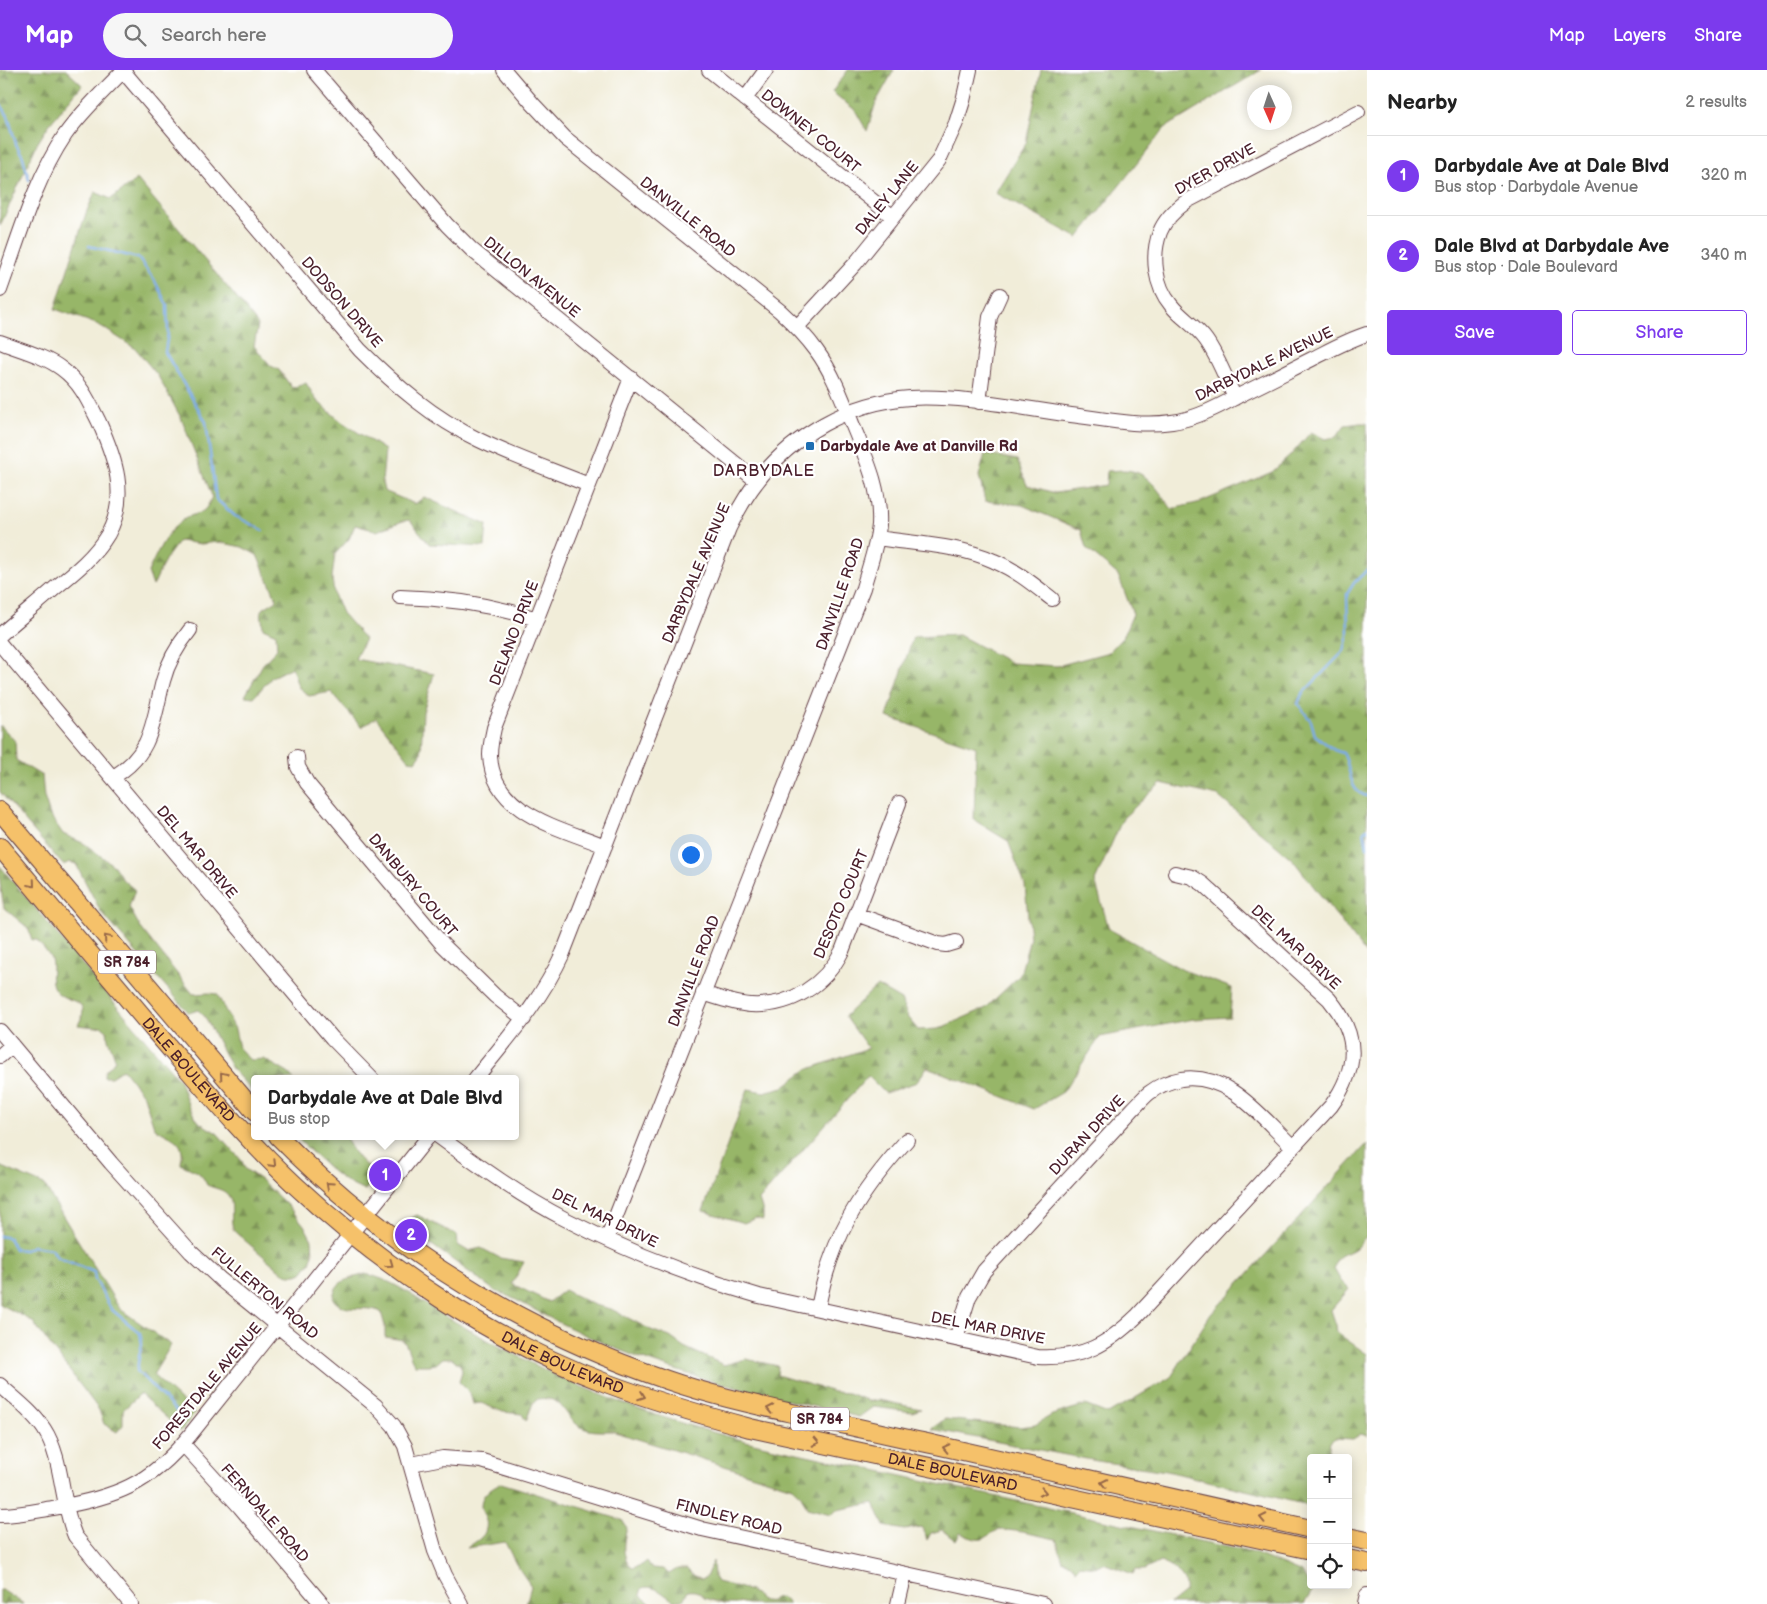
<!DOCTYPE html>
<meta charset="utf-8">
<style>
:root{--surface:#fff;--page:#f6f6f6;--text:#222;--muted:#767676;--line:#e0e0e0;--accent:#7c3aed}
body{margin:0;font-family:"Balsamiq Sans",sans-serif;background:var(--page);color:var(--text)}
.controls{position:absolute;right:15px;bottom:15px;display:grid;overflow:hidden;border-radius:5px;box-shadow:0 2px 12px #0003}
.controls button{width:45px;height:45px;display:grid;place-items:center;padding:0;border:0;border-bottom:1px solid var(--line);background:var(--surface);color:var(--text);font:25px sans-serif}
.compass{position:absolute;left:1247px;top:15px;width:45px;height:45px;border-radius:50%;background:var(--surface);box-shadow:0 2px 12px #0003;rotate:177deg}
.you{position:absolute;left:690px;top:784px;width:18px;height:18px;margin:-12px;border:4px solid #fff;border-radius:50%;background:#1a73e8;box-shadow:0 0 0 8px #1a73e833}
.badge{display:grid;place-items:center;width:32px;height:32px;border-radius:50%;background:var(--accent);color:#fff;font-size:16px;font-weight:700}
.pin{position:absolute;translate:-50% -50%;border:2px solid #fff;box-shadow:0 1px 5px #0006}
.popup{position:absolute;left:251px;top:1005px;width:268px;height:65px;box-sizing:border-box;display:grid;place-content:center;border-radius:5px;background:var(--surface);filter:drop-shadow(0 1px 4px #0005);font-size:16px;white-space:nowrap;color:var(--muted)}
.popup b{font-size:19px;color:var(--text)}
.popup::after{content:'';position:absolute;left:50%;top:100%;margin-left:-10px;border:10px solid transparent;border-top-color:var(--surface)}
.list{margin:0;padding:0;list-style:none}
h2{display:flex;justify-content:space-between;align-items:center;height:65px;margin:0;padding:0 20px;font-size:21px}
h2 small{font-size:16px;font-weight:400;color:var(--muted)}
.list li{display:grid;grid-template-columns:32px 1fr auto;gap:15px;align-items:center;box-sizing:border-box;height:80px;padding:0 20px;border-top:1px solid var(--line)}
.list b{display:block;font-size:19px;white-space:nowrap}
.list p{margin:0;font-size:16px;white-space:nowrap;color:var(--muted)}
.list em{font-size:16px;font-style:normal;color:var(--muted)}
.actions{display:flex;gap:10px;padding:15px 20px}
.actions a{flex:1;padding:11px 0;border:1px solid var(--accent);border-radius:5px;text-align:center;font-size:18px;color:var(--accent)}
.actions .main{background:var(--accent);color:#fff}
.icon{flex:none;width:28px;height:28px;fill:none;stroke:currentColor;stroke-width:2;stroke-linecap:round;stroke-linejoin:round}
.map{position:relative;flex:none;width:1367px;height:1534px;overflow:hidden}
header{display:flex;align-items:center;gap:30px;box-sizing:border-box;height:70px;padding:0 25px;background:var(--accent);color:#fff}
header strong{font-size:24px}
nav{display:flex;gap:28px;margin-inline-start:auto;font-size:18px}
.search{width:350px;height:45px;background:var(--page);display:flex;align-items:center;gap:12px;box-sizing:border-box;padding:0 18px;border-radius:28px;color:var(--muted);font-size:19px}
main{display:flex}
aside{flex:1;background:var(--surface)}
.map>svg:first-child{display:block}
.forest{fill:url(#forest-firs);stroke:#706a4a}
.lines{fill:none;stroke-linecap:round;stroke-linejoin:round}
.stream{stroke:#7babe6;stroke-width:2.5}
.minor-casing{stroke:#633e45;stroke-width:16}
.major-casing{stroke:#633e45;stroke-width:20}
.minor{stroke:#fff;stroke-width:14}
.major{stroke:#f5c16b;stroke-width:18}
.oneway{stroke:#976848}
.poi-dot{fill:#1f6fb2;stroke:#fff;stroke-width:2}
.labels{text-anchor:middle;stroke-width:4.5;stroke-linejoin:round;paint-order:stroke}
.shield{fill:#fff;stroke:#80626b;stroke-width:1}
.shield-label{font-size:14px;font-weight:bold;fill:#4a1f2b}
.street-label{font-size:15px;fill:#4a1f2b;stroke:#fff}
.poi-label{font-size:15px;font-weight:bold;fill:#4a1f2b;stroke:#fff;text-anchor:start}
.neighbourhood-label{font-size:16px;letter-spacing:1px;fill:#4a1f2b;stroke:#fff}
</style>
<header>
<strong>Map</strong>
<div class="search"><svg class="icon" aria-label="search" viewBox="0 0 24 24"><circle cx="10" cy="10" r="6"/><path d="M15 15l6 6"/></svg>Search here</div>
<nav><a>Map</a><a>Layers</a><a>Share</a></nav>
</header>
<main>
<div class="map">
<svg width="1367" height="1534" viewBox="0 0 1367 1534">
<defs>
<pattern id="forest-firs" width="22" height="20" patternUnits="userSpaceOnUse" patternTransform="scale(1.25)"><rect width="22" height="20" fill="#97b668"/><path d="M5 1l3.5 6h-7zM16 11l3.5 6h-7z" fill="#7d9356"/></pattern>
</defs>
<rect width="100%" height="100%" fill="#fff"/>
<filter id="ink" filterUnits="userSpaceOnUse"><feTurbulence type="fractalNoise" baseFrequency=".02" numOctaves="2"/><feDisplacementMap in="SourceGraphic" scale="10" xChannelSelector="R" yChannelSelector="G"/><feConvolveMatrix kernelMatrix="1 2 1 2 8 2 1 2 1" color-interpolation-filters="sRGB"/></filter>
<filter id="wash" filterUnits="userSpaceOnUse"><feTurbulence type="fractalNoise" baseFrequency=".0096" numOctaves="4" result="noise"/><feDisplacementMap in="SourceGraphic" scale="20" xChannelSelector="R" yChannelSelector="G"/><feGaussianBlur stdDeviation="1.12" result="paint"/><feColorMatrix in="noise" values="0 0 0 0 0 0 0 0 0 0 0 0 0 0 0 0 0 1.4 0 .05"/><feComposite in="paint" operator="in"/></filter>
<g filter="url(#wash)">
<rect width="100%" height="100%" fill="#f1edd9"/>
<path class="forest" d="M0 0H66L82 15 49 55 37 74 0 156Z
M848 0H894L876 32 867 61 855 40 832 22Z
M1041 0H1261L1165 58 1078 168 995 123 1026 73Z
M137 109 244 237 258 255 254 276 271 296 279 300 292 318 306 313 317 331 342 352 385 380 382 412 384 421 415 434 424 427 487 455 485 477 429 474 410 450 403 451 377 461 355 455 349 469 335 484 332 508 334 524 342 543 365 569 355 589 434 604 423 642 421 684 416 691 409 690 376 648 361 657 331 622 309 626 298 617 292 597 272 607 254 627 245 626 263 594 277 579 276 564 263 558 261 540 277 530 257 485 242 477 218 472 201 474 179 471 165 490 153 516 148 502C156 485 166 461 183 450 198 440 204 448 212 426L181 348 158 306 136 279 99 255 55 239 86 143 95 122 111 129Z
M1360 353H1367V885L1293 790 1218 726 1161 713 1123 748 1095 811 1109 859 1183 900 1232 918 1230 947 1194 949 1100 967 1063 1022 1034 1039 927 997 917 1012 885 1023 868 1006 759 1130 763 1142V1150L756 1148 744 1153 703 1141 748 1019 764 1022 783 1017 806 1000 868 978 845 946 877 916 901 930 908 948 918 960 938 959 986 938 1020 905 1030 868 1025 815 1008 771 974 750 976 677 887 647 913 567 959 565 1011 593 1057 596 1109 582 1123 567 1133 544 1118 505 1086 478 1081 460 1022 435 985 431 979 406 985 384 1017 390 1027 415 1055 423 1106 415 1107 401C1115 401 1125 399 1132 401 1151 405 1161 425 1172 439L1201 432 1272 402 1290 386 1311 362 1325 369 1336 367 1345 355Z
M0 655 15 671 16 690 42 706 44 727 50 745 63 764 85 774 114 796 123 810 135 820 129 837 140 857 193 924 209 923 217 924 235 959 239 978 250 990 264 989 288 1003 294 1009H255V1024L232 999 205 947 198 940 189 943 101 842 76 794 70 792 63 795 0 722Z
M0 796 176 1006 180 1011 189 1037 196 1048 200 1053 217 1063 242 1091 245 1099 261 1110 288 1136 304 1155 312 1170 313 1184 310 1193 302 1203 297 1205H289L282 1202 235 1162C227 1150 237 1133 226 1123 222 1119 213 1118 207 1115 199 1098 194 1102 181 1094 181 1090 183 1085 182 1081 180 1067 162 1065 154 1057L144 1026 123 999 111 1007H104C103 998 113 997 115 988L108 969 107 961 101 956 95 957 78 955C94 926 66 935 55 920 48 910 54 900 51 889 48 882 41 876 37 870H32L28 858 4 838 0 813Z
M295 1066H345C353 1082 362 1097 379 1102L365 1120C343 1116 312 1082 295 1066Z
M1367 1074V1166C1363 1169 1360 1174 1356 1178 1345 1186 1337 1182 1334 1199L1341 1211 1349 1219 1331 1240 1336 1255 1337 1263 1367 1284V1366L1361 1364 1353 1369 1335 1368 1330 1372 1327 1388H1311V1436L1167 1401 1097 1391 931 1359 945 1349 1020 1357 1035 1355 1052 1345 1085 1335 1108 1344 1171 1307 1211 1244Z
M0 1096 44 1115 120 1239 171 1275 153 1305 194 1343 181 1361 140 1324 123 1340V1355L117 1362 104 1354 99 1340 32 1251 0 1234Z
M417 1145 457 1165 458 1175 468 1181 481 1178 500 1188 524 1192 512 1214 549 1232 564 1220 594 1235 611 1239 651 1260 670 1267 684 1277 724 1295 746 1289 778 1296 777 1305 834 1322 848 1323 869 1331 879 1330 921 1339 912 1342 873 1337 859 1347C783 1329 706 1313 632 1285 603 1274 574 1260 546 1246 529 1237 513 1227 495 1221L406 1156 408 1150Z
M365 1204C391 1209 413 1226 435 1240 462 1256 490 1272 518 1286 598 1329 682 1356 770 1377L1254 1483 1302 1503 1308 1513 1316 1515 1304 1534H1170L1185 1522C1187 1506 1174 1497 1160 1492L1144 1500H1135L1133 1504 1103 1493 1095 1497 1080 1495 1076 1500 1071 1493 1063 1491 1056 1469C1039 1466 1020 1460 1002 1460 994 1460 992 1464 985 1468 978 1472 967 1466 960 1463L956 1471 942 1460 931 1463 927 1470 925 1463 921 1457 904 1460 884 1456 874 1433 837 1440 831 1444 807 1438 801 1425 792 1417 612 1361C602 1361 590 1362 581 1357 563 1347 564 1325 538 1329L533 1333 526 1351 522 1344 503 1342 481 1333 473 1334 470 1323 459 1312 462 1301 461 1296 452 1288H443L436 1294 427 1295H415C409 1287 409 1278 403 1270L385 1267V1256L381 1242C365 1234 345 1245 333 1229 335 1209 348 1210 365 1204Z
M501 1413 622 1450 627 1458C623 1472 621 1486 632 1498L642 1495 647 1491 652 1498 663 1499 669 1504 677 1499H687L693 1505 702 1509 706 1507 713 1491 714 1507 717 1512C728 1515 740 1517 750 1521 759 1526 758 1533 772 1531L774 1528 781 1527 789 1534H748L738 1532 737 1534H724L704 1528C700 1522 696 1520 688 1521L683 1530 674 1531C664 1525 655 1514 642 1518L640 1525 651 1534H526L531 1516 516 1494 505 1472 467 1478C473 1473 482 1469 485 1462 490 1449 481 1445 481 1435 481 1424 493 1416 501 1413Z
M0 1520H2L24 1534H0Z"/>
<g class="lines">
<path class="stream" d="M0 33 8 46 16 74 23 87 29 110
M89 176 138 188 154 209 167 235 168 263 165 282 206 352 216 429 235 446 263 460
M1367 500 1354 513 1347 524 1348 565 1344 581 1302 624 1298 634 1311 651 1315 665 1334 680 1343 683C1352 697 1347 722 1367 726
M1367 759 1364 761 1367 777
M0 1166 9 1168 15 1179 25 1180 32 1176 52 1179 57 1187 94 1202 95 1209 111 1239 140 1263 142 1274 139 1286 137 1301 178 1343"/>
</g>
</g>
<g filter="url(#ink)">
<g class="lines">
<defs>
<path id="minor" d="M314 0 447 155 472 180 757 411
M504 0 533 34 565 68 780 241C793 253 806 266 816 280 833 303 843 330 853 356 866 388 881 419 879 455 877 476 869 497 863 518L607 1169
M709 0 893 147
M123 1 360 280C395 315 433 348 479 370 514 387 552 400 589 415
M745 29 766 0
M0 220C19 168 34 111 65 65 82 41 104 21 124 0
M797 257 855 194 939 90 956 53 963 31 970 0
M0 272C21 280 45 286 62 299 81 313 89 332 99 352 115 388 129 426 108 464 95 486 75 502 55 518 37 534 18 549 0 565
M1235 328C1226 309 1218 287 1206 270 1196 256 1181 248 1171 235 1155 216 1151 186 1160 162 1165 149 1176 139 1187 131L1358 42
M979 332 990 247 1000 225
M877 468C915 474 959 475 994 491 1016 500 1034 515 1052 529
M400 527C448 528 492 535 537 549
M0 574 309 941 332 968 372 1009
M297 687 298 697 307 713 443 875 495 926 524 949
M113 707C153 684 153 650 163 611 168 592 178 575 190 560
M605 776C561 758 492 744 490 685 490 676 492 667 494 658L631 308
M856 844 938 874 946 875 956 872
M703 923C719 928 735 934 751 935 791 937 825 915 842 881L899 733
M0 961 111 1093 191 1182 221 1210 376 1336 394 1356 405 1376 435 1481 445 1505 461 1534
M0 986 12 975
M475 1009C508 968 541 931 563 883L729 458C737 442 745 427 756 413 792 365 850 332 910 328 960 325 1021 338 1071 345 1104 349 1138 357 1172 352 1195 349 1218 337 1238 326 1263 314 1288 301 1312 289 1330 280 1348 270 1367 264
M438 1066C479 1096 520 1126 565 1149 627 1181 692 1207 759 1226L1038 1287C1083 1289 1107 1275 1138 1245L1331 1036C1358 998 1360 966 1329 929L1203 814 1192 807 1175 803
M818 1238C831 1167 859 1123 907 1070
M956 1269 969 1227 984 1201 1133 1039C1138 1034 1144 1027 1149 1023 1158 1016 1170 1011 1181 1009 1229 1002 1261 1047 1293 1077
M0 1315C15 1329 33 1342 44 1359 63 1388 61 1434 75 1466L131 1534
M183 1374 240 1437 322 1534
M411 1394 443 1388 482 1391 702 1459 1043 1534
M0 1445C18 1445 35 1441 53 1438 114 1428 150 1415 190 1365L429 1066
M898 1534 905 1504
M1365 1534 1367 1525"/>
<g id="major">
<path d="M0 741 255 1042"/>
<path id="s1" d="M0 777C52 838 103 899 154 960 200 1013 244 1067 295 1115 383 1198 493 1270 606 1313 654 1331 702 1345 750 1358L1311 1480"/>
<path d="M278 1066C387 1177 519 1259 667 1310 713 1326 761 1336 809 1347 851 1356 893 1366 936 1375 1061 1403 1186 1431 1311 1459"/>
<path d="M1348 1467 1367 1471"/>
<path d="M1348 1489 1367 1493"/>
</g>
</defs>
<use href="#minor" class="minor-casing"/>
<use href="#major" class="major-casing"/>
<use href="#minor" class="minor"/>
<use href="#major" class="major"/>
</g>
<defs><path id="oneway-chevron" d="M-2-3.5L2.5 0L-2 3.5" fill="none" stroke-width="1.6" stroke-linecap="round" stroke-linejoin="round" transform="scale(1.25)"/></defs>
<g class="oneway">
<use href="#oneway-chevron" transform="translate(32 814) rotate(50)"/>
<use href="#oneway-chevron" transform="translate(107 868) rotate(-130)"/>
<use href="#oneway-chevron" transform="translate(223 1005) rotate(-130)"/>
<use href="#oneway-chevron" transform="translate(273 1094) rotate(45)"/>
<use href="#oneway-chevron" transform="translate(329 1115) rotate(-138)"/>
<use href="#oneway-chevron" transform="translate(390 1194) rotate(36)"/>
<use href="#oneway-chevron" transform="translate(642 1326) rotate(20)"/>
<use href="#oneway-chevron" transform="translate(770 1339) rotate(-168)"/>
<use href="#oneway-chevron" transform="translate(816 1372) rotate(12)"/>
<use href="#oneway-chevron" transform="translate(946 1378) rotate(-167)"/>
<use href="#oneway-chevron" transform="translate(1104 1413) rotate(-168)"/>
<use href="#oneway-chevron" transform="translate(1043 1422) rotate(12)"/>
<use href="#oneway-chevron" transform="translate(1263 1448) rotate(-168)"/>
</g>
</g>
<rect class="poi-dot" x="805" y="371" width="10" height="10" rx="2.5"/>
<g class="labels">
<g class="shield">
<rect x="98" y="880.5" width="58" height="23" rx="4"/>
<rect x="791" y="1337.5" width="58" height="23" rx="4"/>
</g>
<g class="shield-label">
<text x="127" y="897">SR 784</text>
<text x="820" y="1354">SR 784</text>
</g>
<g class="street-label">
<text transform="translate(811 61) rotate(39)" y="5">DOWNEY COURT</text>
<text transform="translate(1215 99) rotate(-29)" y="5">DYER DRIVE</text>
<text transform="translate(887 128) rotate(-51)" y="5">DALEY LANE</text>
<text transform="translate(688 147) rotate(39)" y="5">DANVILLE ROAD</text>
<text transform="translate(532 207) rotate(39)" y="5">DILLON AVENUE</text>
<text transform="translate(342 232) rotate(49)" y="5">DODSON DRIVE</text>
<text transform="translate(1264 294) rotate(-26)" y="5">DARBYDALE AVENUE</text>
<text transform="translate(696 503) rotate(-67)" y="5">DARBYDALE AVENUE</text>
<text transform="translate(840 524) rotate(-71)" y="5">DANVILLE ROAD</text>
<text transform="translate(514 563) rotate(-69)" y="5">DELANO DRIVE</text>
<text transform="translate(197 782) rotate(50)" y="5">DEL MAR DRIVE</text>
<text transform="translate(413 815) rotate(50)" y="5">DANBURY COURT</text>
<text transform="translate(841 834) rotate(-67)" y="5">DESOTO COURT</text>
<text transform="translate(1296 877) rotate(43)" y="5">DEL MAR DRIVE</text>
<text transform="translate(694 901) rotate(-69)" y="5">DANVILLE ROAD</text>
<text dy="5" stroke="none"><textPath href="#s1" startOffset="292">DALE BOULEVARD</textPath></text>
<text transform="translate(1087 1065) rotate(-47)" y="5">DURAN DRIVE</text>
<text transform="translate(605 1148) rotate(26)" y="5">DEL MAR DRIVE</text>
<text transform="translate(265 1223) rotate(40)" y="5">FULLERTON ROAD</text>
<text transform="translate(988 1258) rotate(11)" y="5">DEL MAR DRIVE</text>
<text dy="5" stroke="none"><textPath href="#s1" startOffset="772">DALE BOULEVARD</textPath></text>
<text transform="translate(207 1316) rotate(-50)" y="5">FORESTDALE AVENUE</text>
<text dy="5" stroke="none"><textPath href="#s1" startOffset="1178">DALE BOULEVARD</textPath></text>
<text transform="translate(265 1443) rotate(49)" y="5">FERNDALE ROAD</text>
<text transform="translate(729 1447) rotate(14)" y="5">FINDLEY ROAD</text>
</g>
<g class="poi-label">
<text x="820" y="381">Darbydale Ave at Danville Rd</text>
</g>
<g class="neighbourhood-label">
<text x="764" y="406">DARBYDALE</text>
</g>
</g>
</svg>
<div class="controls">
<button>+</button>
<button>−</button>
<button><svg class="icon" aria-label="locate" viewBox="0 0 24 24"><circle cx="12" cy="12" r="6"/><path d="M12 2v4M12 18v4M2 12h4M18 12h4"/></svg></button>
</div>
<svg class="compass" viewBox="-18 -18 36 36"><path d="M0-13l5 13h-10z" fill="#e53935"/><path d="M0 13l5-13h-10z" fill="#767676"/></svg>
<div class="you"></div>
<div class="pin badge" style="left:385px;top:1105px">1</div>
<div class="popup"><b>Darbydale Ave at Dale Blvd</b>Bus stop</div>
<div class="pin badge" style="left:411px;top:1165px">2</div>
</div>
<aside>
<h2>Nearby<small>2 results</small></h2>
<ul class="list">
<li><span class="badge">1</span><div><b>Darbydale Ave at Dale Blvd</b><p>Bus stop · Darbydale Avenue</p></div><em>320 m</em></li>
<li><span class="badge">2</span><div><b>Dale Blvd at Darbydale Ave</b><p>Bus stop · Dale Boulevard</p></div><em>340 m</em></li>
</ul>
<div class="actions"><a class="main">Save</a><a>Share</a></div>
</aside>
</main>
